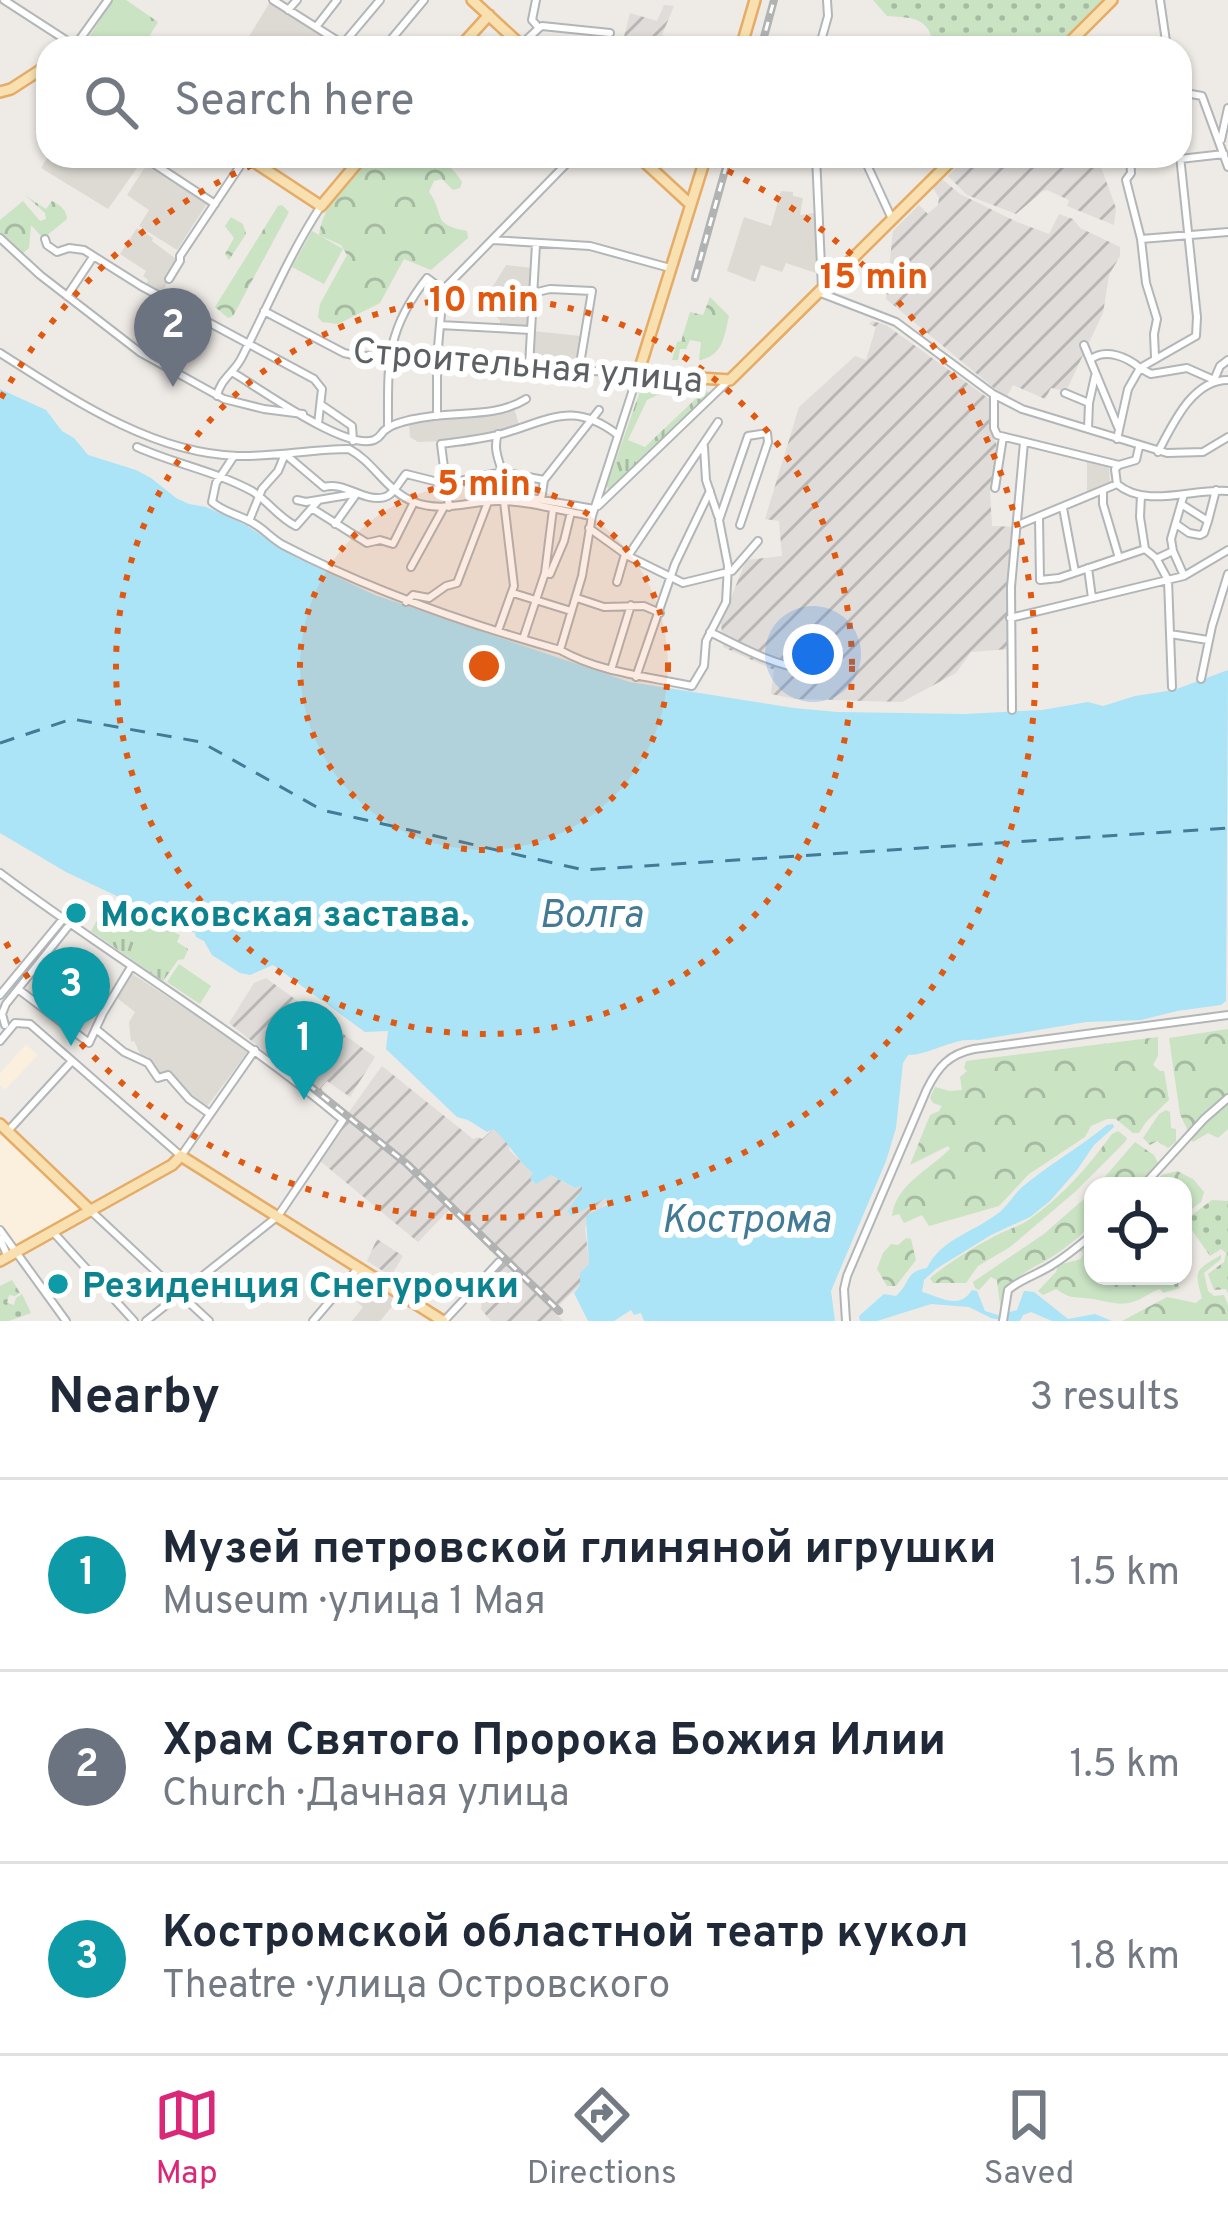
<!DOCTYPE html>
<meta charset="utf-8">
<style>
:root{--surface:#fff;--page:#f6f6f7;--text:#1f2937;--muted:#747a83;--line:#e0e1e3;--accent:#db2777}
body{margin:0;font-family:Overpass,sans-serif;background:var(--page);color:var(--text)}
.controls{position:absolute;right:36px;bottom:36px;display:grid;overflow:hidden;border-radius:24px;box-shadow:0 3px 9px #0004}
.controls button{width:108px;height:108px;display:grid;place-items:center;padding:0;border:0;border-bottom:3px solid var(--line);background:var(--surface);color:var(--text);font:60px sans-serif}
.you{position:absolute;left:813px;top:654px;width:42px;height:42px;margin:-30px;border:9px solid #fff;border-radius:50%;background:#1a73e8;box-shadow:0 0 0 18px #1a73e833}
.badge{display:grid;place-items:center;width:78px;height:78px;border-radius:50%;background:var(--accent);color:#fff;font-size:39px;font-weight:700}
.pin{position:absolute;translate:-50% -99px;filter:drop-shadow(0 3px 6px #0008)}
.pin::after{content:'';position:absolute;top:63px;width:42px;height:36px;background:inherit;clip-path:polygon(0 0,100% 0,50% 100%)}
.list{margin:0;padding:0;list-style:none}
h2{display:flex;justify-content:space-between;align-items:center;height:156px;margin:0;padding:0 48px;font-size:51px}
h2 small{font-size:39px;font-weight:400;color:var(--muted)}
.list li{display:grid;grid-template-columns:78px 1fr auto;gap:36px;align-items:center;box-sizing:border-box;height:192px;padding:0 48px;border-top:3px solid var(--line)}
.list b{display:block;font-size:45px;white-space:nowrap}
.list p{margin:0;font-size:39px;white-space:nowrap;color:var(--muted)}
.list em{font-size:39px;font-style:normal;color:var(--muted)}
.icon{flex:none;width:66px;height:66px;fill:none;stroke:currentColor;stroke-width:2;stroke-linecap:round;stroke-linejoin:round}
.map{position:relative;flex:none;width:1228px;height:1321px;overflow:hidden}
.search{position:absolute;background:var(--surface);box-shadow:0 3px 9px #0004;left:36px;right:36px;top:36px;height:132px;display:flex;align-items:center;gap:30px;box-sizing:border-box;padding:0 42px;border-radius:36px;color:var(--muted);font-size:45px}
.sheet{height:732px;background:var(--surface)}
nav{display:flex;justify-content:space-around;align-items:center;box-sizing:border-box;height:168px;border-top:3px solid var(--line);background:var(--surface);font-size:33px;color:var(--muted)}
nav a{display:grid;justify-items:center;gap:6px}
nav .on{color:var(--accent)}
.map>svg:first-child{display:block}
.commercial{fill:#fbefdd}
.industrial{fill:url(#industrial-furrows)}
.education{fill:#dddad3}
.grass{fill:url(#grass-dots)}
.forest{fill:url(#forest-crowns)}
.park{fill:url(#park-tufts)}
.pitch{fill:#c9e3c3}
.water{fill:#abe3f7}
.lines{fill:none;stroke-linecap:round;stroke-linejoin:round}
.ferry{stroke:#437b97;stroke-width:3;stroke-dasharray:15 12;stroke-linecap:butt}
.minor-casing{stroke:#b2b6b8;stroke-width:10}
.major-casing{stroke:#e5ac67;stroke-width:14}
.minor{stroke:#fff;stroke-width:6}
.major{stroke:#f8e0b0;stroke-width:9}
.rail-casing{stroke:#b1b2b2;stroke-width:8}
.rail{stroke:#fff;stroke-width:3;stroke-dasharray:9;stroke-linecap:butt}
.ring{fill:none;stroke:#e15910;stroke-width:6;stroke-dasharray:6 12}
.culture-dot{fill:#0f9aa8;stroke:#fff;stroke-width:4.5}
.labels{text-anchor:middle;stroke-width:12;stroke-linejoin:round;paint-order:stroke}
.street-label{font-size:36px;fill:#5d6164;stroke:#fff}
.culture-label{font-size:36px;font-weight:bold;fill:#0d838f;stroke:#fff;text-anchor:start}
.water-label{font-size:39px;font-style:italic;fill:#437b97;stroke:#fff}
.centre{fill:#e15910;stroke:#fff;stroke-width:6}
.ring-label{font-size:36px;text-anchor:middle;font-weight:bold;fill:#e15910;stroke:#fff;stroke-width:12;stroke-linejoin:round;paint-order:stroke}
</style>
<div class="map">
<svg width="1228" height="1321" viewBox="0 0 1228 1321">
<defs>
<pattern id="industrial-furrows" width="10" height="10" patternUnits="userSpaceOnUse" patternTransform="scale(3)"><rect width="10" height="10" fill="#dfdcd9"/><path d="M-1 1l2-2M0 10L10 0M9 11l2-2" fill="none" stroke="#b8b6b4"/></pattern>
<pattern id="grass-dots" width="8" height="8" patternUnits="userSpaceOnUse" patternTransform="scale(3)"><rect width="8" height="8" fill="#c9e3c3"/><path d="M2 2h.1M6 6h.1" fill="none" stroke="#a6bba2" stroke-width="1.8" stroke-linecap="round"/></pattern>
<pattern id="forest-crowns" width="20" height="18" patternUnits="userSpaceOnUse" patternTransform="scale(3)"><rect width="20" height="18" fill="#c9e3c3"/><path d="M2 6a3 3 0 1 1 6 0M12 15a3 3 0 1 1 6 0" fill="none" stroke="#a6bba2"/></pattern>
<pattern id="park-tufts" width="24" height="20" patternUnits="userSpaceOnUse" patternTransform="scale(3)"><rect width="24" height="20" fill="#c9e3c3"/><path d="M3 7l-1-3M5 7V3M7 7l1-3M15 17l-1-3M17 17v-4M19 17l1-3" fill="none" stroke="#a6bba2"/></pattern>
</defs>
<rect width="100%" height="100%" fill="#eeeae5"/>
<path class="commercial" d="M26 1044 38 1055 5 1090 0 1085V1073Z
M0 1130 83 1209 82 1212 16 1248 0 1227Z"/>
<path class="industrial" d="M664 5 674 6 662 35 697 46V48H621L630 13 657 21Z
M967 156H1097L1116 208 1114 225 1067 206 1069 200 1047 190 1043 191 1016 214 967 195 948 176Z
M942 179 960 194 1017 222 1049 234 1059 214 1073 219 1080 228 1120 247V256L1109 275 1103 313 1066 391 1051 388 1045 399 1013 385 1006 398 886 299 893 231 919 205 928 214 938 205 939 198 933 188Z
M872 321 886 325 992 401V435L997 445 990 491 992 526 1016 527 1009 649 971 652 956 673 902 702 795 699 771 694 774 670 723 647 721 623 746 560 782 556 779 521 765 519 799 407 855 356 866 360 876 327 869 324Z
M266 978 375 1057 350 1097 327 1081 321 1088 323 1091 318 1094 229 1023 254 983Z
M382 1066 473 1139 478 1137 482 1139 493 1129 508 1142 510 1151 533 1173 531 1180 536 1184 551 1175 574 1188 582 1186V1190L567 1211 571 1216 606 1197 609 1200 585 1227 589 1264 580 1285 553 1311 563 1321H491L481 1309 483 1292 480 1288 503 1263 449 1210 418 1242 320 1161 348 1119 346 1116Z
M377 1239 403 1256 391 1276 367 1261Z"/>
<path class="education" d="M270 2 327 39 321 48H242Z
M48 156H134L142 161 108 209 41 168Z
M147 164 208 202 177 250 139 226 149 210 127 195Z
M781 191 793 192V196L803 198 800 215 815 213 819 274 786 263 782 272 761 265 755 282 727 271 744 217 771 226Z
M137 228 153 238 152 241 179 261 161 294 146 285 148 280 143 276 146 271 120 254Z
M506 265 532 268 531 292 498 291 492 288Z
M499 293 531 295 529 327H500V320L498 319Z
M533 331 581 336 577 367 531 363Z
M514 408 519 425 506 430 444 441 418 442 410 437 409 426 414 422Z
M1087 459 1109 464 1110 485 1087 495Z
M131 973 249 1050 206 1108 189 1097 169 1073 159 1077 147 1056 142 1058 134 1041 131 1042 129 1022 135 1012 117 998V993Z
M360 1269 401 1296 380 1321H352L363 1307 343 1290Z"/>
<path class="grass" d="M873 0H1106L1059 48H935C928 17 916 18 887 16Z
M1212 1200 1228 1201V1293L1226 1289 1214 1290 1208 1274 1224 1262 1226 1253 1221 1249 1210 1256 1185 1220Z
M12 1280 20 1293 15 1296 9 1295 7 1303 14 1305 16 1298 22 1294 31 1313 9 1321H0V1286Z"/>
<path class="forest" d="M371 156C409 156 440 145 462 182L460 188 453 190 442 179 434 181 429 192C446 215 430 224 467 231L468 238 431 270 404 259 380 303 338 324 322 322 318 317 320 304 347 255 341 245 319 235C323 204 350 177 371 156Z
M26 196 46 209 52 201C61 206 66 209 67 219L45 237 41 236 31 225 29 248 22 254 8 238 0 235V220L23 201 40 221 46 219 45 213Z
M282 205 289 212 233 316 228 318 215 307 278 206Z
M231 217 243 224 246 234 229 260 225 254 234 238 225 226Z
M710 297 729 316C724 337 723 356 699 360L701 342 690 340 686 349H680L678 360H672L677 342 681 341 690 312 703 315Z
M1228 1029V1129L1218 1138 1208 1133 1193 1142 1180 1114 1169 1038Z
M1158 1037V1056L1153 1065 1160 1071H1164L1169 1100 1146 1122 1139 1133H1133L1116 1119H1107L1091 1126 1085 1137 1029 1174 999 1206 929 1226 922 1215 904 1223 899 1214 892 1216C896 1184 929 1170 950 1149L948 1146 910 1165 930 1115 939 1111 942 1106 933 1103 930 1098 935 1087 950 1091 962 1090 960 1077 967 1071 964 1068 966 1061Z
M1166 1110 1170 1112 1171 1128 1176 1129V1142L1168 1148 1157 1141 1150 1145 1143 1138 1159 1114Z
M1118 1131 1127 1138 1125 1142 1076 1191 1010 1247 978 1266 966 1283H933L930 1278C951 1261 977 1245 1001 1233 1010 1229 1019 1226 1027 1221 1060 1199 1088 1167 1112 1134Z
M1135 1142 1154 1155 1158 1163 1137 1186H1097Z
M1177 1171 1193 1179 1204 1192 1201 1202 1183 1216V1186H1150L1162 1175Z
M1093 1191V1224C1083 1233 1073 1242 1062 1250 1031 1273 1012 1268 1001 1312L997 1280 991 1277 979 1290 975 1288 973 1282 1044 1234Z
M906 1238 911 1239 916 1260 896 1286H887L877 1269 883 1253 891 1244 898 1245Z
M1093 1238V1276H1176L1180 1288 1163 1293 1160 1289C1153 1291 1148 1295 1142 1298 1124 1308 1111 1302 1093 1299 1075 1296 1074 1301 1056 1289L1043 1295 1038 1291 1056 1272 1058 1265 1081 1259 1083 1253 1079 1250Z
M1221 1255V1259L1204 1273 1208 1291 1214 1296 1224 1295 1228 1305V1321H1122L1167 1297 1196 1303 1202 1298C1194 1269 1195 1271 1221 1255Z"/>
<path class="park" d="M113 0H126L158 22 142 48H90L87 40Z
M644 380 674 381 672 392H664L647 400 628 440 645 447 705 390 712 395 611 490H608L607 485Z
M108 901 180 935 177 942 188 949 184 959 178 960 163 981 91 931Z"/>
<path class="pitch" d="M312 231 343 249 324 284 292 267Z
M179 964 211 986 200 1004 167 982Z"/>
<path class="water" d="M0 389 46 410 62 431 74 438 88 455 136 470 151 478 176 498 189 504 206 507 244 524 297 558 375 595 630 682 794 708 837 712 965 714 1042 710 1088 702 1103 706 1135 696 1174 690 1228 670 1226 1001 1221 1005 1177 1011 1141 1020 1086 1022 978 1040C953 1037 933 1054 908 1055L903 1063 896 1128 886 1161 831 1291 835 1321H644L641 1313 634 1315 631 1310 614 1321H588L574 1293 580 1285V1273L589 1264 586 1216 607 1205 606 1198 571 1216 567 1211 582 1190V1186L575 1188 551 1175 536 1184 530 1179 533 1173C516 1159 509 1142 493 1129L487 1132 468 1120 457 1117 386 1049 388 1031 365 1032 273 965 250 975 240 973 212 955 204 941 196 937 195 933 66 872 0 833Z
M1113 1124 1114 1127 1094 1145 1077 1170 1050 1201 1030 1217 991 1235 936 1269 924 1280 922 1292C939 1296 959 1311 972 1290L977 1291 985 1311 1001 1316V1320L991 1318 969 1307 931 1304 877 1321H860L859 1316 884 1294 896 1296C911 1283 904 1272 927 1268 942 1237 977 1232 1002 1210 1009 1203 1014 1195 1021 1188 1048 1165 1079 1148 1107 1125Z
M1024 1291 1034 1292 1068 1319 1095 1314 1112 1321H1052L1031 1312 1023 1315 1020 1321H1006V1313L1017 1310Z"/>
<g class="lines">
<path class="ferry" d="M0 743 72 719 201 742 322 810 584 870 1228 828"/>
<defs>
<path id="minor" d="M4 0 75 46 108 0
M273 0 349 48
M1160 0 1167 48
M288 10 297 0
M316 27 337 0
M539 28 542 26 610 33
M343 44 380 0
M521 45 539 28 532 20 536 0
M384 48 424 0
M819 48 828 16 827 0
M1180 92 1202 96 1228 167
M1221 140 1228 108
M142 156 215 204
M816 156 822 288
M863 156 892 219
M1130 156 1131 173 1126 180 1141 239 1146 283 1157 319 1154 334 1155 357
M1180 159 1224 154
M0 238 40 275 141 353 224 399 264 409 303 414
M45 239 47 245 57 252 69 248 84 250 141 286 314 379 322 389 318 424
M1141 239 1228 232
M493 240 590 246 670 268
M169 279 180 261V256L246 157
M818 292 896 322 993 394 1022 409 1167 453 1203 452 1228 437
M533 293 550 289 592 291 579 370
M67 296 93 257
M264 311 344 353 353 355 638 374 592 516 582 576 560 650
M440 325 531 330
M1084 345 1118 427
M0 353C71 398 150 453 237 456 275 457 312 449 349 449 374 462 386 491 414 502 442 513 470 501 498 501 529 501 561 511 591 516
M1091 359C1106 348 1127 357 1140 368L1196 336 1197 317 1180 156
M529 366 536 244
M232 372C259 388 346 451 374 440 383 436 380 432 388 428 400 420 421 418 434 416 465 412 499 416 526 399
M1214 380 1220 366 1228 360
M1065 393 1089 403
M217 396C220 379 235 372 242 357 268 306 290 253 321 206
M994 397V428L997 435 1119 465
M323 406 352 426 353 441
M437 416V359L443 290 574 156
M388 427C388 364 385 331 427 278L443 290
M1088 429 1089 403 1095 376
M498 434C492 451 501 462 503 478 504 484 503 490 503 496
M1117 439 1128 389 1140 368 1151 374 1187 368 1214 380
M137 447C175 464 215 471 252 491 268 501 279 518 296 526L318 501
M704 447 706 480 718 516
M1158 452C1173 424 1192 380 1228 380
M285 454 324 487C345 481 364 503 385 497 393 495 400 481 406 474L446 484 502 472 544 480
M234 456 216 483 212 502C225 513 240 515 253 523 264 529 272 539 283 545 371 591 464 623 560 650 601 673 646 676 692 686L704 666 706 641 726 602 728 566 719 520 748 436 767 433 768 442 740 525
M1117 484 1115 469 1119 465 1136 460 1139 447
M995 488 1003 437
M1103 491V504L1119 558
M1141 495 1140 517 1145 549
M496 498 514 495 594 509
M297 500 306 502 354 494
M541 500 544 480 599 410
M598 506 727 382
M449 507 441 444C463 441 487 439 508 432 553 418 575 402 618 435
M1063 508 1075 572
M313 509 367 543 380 540 393 544 414 502
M1039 517 1040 580 1059 578 1145 549
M249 521 262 489 278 471 285 454
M1208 521 1216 490
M335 524 355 496
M1176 524 1189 533 1200 535 1204 533 1208 521 1181 504
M1018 525 1117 484C1146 509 1193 488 1228 491
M589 528 628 556 683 583 732 571 758 541
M1145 549 1156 558 1168 580 1172 687
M1173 551 1171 539 1184 494
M628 556 718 422
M1158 558 1173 551 1184 576
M411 567 444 507
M1088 568 1092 598
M545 573 550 574 564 541 571 512
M617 582 625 554
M513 593 571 611
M577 598 604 607 644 606 660 613
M406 602 413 595 429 598 446 586 457 583 488 502
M1010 618 1184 576 1228 550
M498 631 514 586 504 502
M710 632C742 648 773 665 809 670
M1170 634 1208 640
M523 639 545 573 553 509
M611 670 631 605
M636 677 675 564 710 491
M1201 679 1212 626 1228 574
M1012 710 1011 587 1024 442
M0 873C113 958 235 1029 343 1120L278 1216 146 1321
M18 989 89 1043 103 1013 131 967
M0 995 63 919
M5 1025 2 1014 6 1004 70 924
M96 1029 124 1052 148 1063 158 1078 168 1075 189 1099 210 1114
M0 1041 15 1023 30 1024 181 1156 255 1050
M7 1132 72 1061
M1143 1186 1204 1119 1228 1098
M91 1211 209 1321
M0 1230 66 1321
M53 1232 134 1321
M0 1239 8 1257
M313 1321 359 1267
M444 1321 499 1262
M846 1321 844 1289 847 1276 927 1089C938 1067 949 1054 974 1049L1228 1015
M1003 1321 1008 1290C1022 1278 1037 1275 1052 1265 1067 1256 1080 1245 1093 1234"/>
<path id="major" d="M472 0 524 48
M73 48H78
M459 48 489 15
M741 48 755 0
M1064 48 1112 0
M0 92 11 89 48 65
M245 156 321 206 363 156
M638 156 690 204
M706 156 638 374 730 380 956 156
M0 1124 91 1211
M0 1261 172 1165 181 1156 443 1321"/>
</defs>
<use href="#minor" class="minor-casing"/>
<use href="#major" class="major-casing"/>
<use href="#minor" class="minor"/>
<use href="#major" class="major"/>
<defs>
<path id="rail" d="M761 48 774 0
M695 278 729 156
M294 1073 407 1164 559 1311"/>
</defs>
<use href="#rail" class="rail-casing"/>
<use href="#rail" class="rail"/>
</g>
<circle cx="484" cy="666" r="184" fill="#e15910" fill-opacity=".12"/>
<g class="ring">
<circle cx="484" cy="666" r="184"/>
<circle cx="484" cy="666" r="368"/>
<path d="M1 398A552 552 0 0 1 273 156M695 156A552 552 0 1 1 1 934"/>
</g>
<g class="culture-dot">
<circle cx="76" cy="913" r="12"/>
<circle cx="58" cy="1284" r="12"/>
</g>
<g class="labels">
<g class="street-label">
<text transform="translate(528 364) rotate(5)" y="13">Строительная улица</text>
</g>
<g class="culture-label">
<text x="100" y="926">Московская застава.</text>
<text x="82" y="1297">Резиденция Снегурочки</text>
</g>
<g class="water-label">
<text x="591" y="927">Волга</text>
<text x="746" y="1232">Кострома</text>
</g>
</g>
<circle cx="484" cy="666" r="18" class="centre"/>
<g class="ring-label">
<text x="874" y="288">15 min</text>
<text x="484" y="311">10 min</text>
<text x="484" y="495">5 min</text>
</g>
</svg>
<div class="controls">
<button><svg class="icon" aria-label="locate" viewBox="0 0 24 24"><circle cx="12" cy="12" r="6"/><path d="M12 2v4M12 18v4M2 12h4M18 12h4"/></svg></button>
</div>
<div class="you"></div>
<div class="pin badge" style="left:304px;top:1100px;background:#0f9aa8">1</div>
<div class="pin badge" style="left:173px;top:387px;background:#6b7280">2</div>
<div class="pin badge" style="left:71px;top:1046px;background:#0f9aa8">3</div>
<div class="search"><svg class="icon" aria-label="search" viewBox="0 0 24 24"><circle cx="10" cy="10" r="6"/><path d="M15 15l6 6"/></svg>Search here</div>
</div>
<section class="sheet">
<h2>Nearby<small>3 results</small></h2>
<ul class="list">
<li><span class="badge" style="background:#0f9aa8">1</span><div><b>Музей петровской глиняной игрушки</b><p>Museum · улица 1 Мая</p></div><em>1.5 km</em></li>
<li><span class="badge" style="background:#6b7280">2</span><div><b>Храм Святого Пророка Божия Илии</b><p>Church · Дачная улица</p></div><em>1.5 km</em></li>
<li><span class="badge" style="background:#0f9aa8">3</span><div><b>Костромской областной театр кукол</b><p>Theatre · улица Островского</p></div><em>1.8 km</em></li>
</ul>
</section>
<nav>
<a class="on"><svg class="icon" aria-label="map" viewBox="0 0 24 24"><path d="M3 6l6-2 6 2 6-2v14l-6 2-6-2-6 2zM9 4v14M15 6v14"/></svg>Map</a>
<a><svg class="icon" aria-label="directions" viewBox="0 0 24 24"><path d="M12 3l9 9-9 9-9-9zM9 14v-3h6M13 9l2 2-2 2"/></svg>Directions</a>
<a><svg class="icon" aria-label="saved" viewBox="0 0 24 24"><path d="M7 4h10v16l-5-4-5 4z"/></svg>Saved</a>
</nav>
